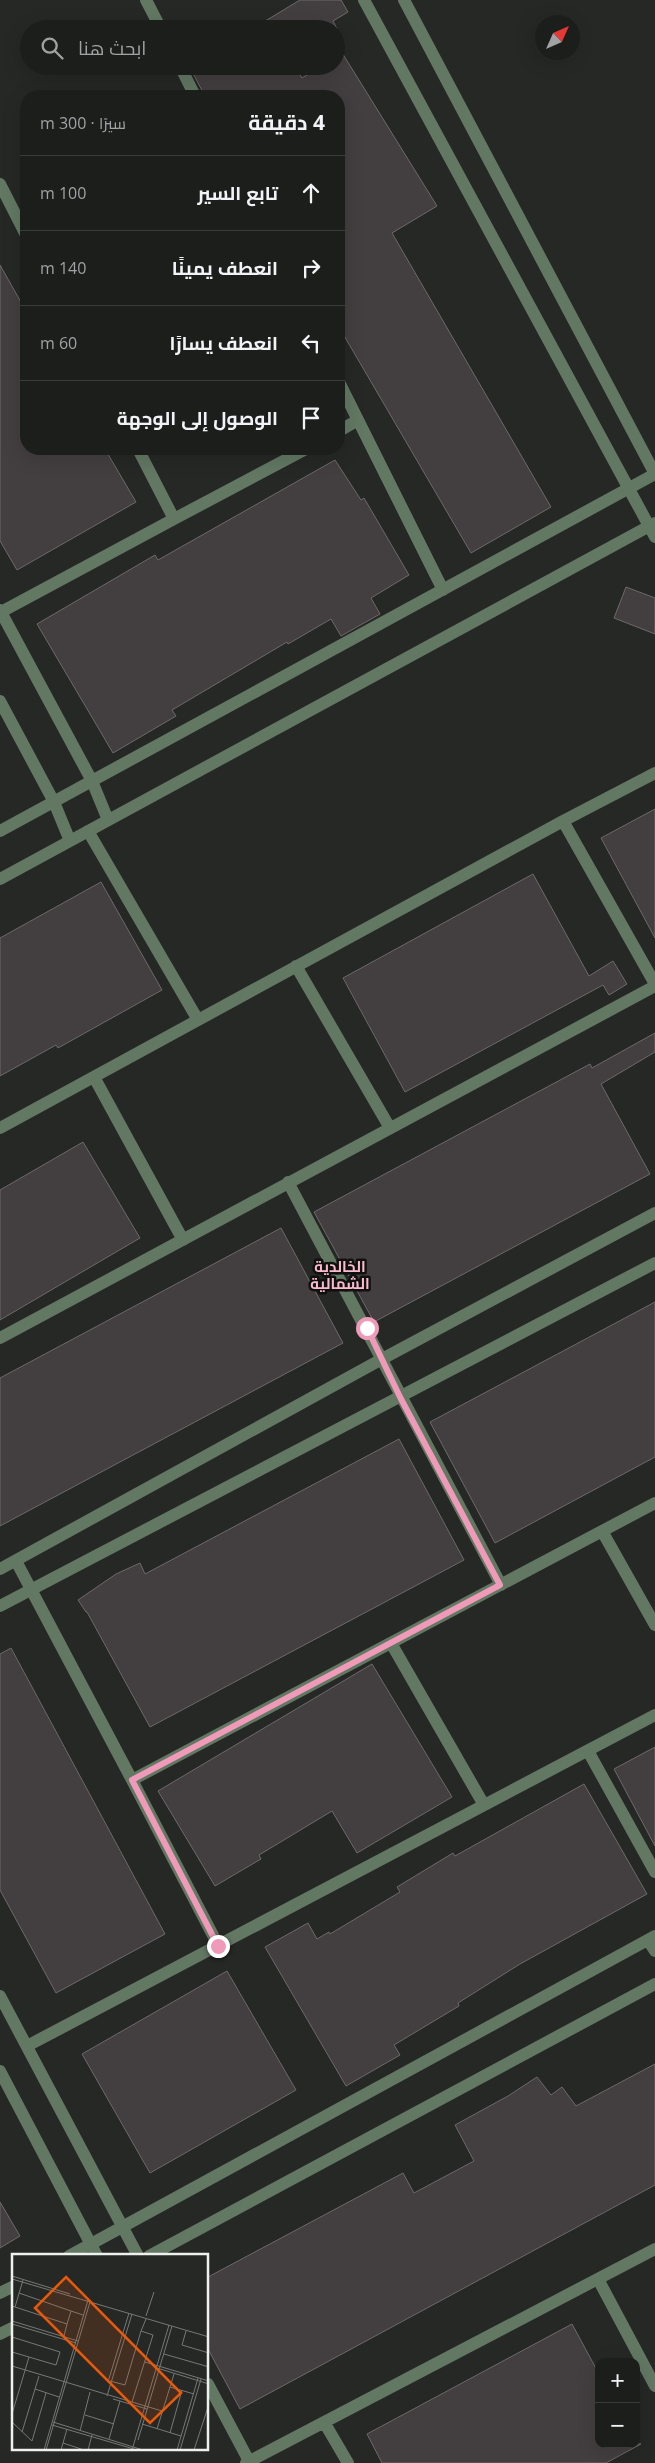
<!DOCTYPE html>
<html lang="ar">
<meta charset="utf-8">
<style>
:root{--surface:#1c1e1c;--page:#252725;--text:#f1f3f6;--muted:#a0a2a3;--line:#3a3c3b}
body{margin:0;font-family:"Open Sans",Cairo,sans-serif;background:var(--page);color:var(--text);direction:rtl}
.controls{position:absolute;right:15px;bottom:15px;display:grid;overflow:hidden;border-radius:10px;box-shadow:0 5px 20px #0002}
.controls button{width:45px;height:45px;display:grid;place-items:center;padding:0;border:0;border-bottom:1px solid var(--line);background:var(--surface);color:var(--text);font:25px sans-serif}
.compass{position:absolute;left:535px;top:15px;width:45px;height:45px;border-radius:50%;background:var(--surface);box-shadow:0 5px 20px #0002;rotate:45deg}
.stop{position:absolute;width:15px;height:15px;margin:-11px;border:4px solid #ef9ab9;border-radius:50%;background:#fff}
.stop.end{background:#ef9ab9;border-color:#fff;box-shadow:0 1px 5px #0008}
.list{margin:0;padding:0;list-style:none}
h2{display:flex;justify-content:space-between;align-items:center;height:65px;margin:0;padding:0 20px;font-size:21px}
h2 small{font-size:16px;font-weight:400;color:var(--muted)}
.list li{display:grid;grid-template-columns:32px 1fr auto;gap:15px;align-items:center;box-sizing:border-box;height:75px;padding:0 20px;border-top:1px solid var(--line)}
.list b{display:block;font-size:19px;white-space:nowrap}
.list em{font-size:16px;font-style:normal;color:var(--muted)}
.icon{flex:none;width:28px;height:28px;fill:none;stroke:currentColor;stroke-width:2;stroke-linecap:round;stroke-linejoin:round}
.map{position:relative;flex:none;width:655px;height:2463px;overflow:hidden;direction:ltr}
.search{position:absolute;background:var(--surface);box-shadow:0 5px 20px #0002;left:20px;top:20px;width:325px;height:55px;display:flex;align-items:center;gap:12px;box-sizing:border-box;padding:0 18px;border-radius:28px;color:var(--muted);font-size:19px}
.panel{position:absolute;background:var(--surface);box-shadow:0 5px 20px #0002;left:20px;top:90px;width:325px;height:365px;border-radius:20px;direction:rtl}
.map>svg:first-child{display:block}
.building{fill:#433e3f;stroke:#6e696b}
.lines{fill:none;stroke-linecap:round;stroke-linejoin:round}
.minor{stroke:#627863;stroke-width:12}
.route{stroke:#ef9ab9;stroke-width:6}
.labels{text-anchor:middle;stroke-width:5;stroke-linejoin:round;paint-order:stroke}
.neighbourhood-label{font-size:15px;font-weight:bold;fill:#fbbad0;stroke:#0f110f}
.inset-road{fill:none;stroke:#767876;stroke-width:1}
.view{fill:#e8590c;fill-opacity:0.15;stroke:#e8590c;stroke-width:2.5}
.inset-edge{fill:none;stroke:#eff1ef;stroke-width:2.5}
</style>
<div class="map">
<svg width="655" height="2463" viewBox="0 0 655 2463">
<rect width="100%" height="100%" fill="#252825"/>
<path class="building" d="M300 0H341L348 12 333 21 337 29H252Z
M336 43 437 206 392 233 551 507 471 553 339 327V96H205L189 66H295L302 78 321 66H336Z
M0 265 26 311V449H105L136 502 17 570 0 541Z
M335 460 361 500 364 498 409 575 371 598 380 614 341 636 331 619 288 644 287 642 172 710 176 716 113 753 37 624 155 555 158 560Z
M626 587 655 598V634L614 618Z
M655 809V938L601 838Z
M533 874 589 976 613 961 627 984 609 995 603 985 405 1092 343 978Z
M101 882 162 990 58 1048 56 1045 0 1076V938Z
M655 1033V1052L601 1084 650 1174 374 1322 314 1212 590 1064 592 1068Z
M83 1142 140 1238 0 1320V1190Z
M281 1228 343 1343 0 1526V1378Z
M655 1302V1457L495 1543 430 1422Z
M399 1439 464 1560 150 1727 87 1612H86L78 1600 116 1574 140 1563 145 1574Z
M11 1648 165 1934 56 1993 0 1890V1654Z
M372 1664 452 1797 357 1853 332 1811 259 1855 261 1859 215 1886 158 1791Z
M655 1747V1846L614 1769Z
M584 1784 647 1894 520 1964 458 2003 459 2006 394 2045 400 2055 346 2086 265 1947 308 1923 317 1939 329 1932 330 1934 400 1892 397 1887 453 1853 455 1856Z
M227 1971 296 2090 150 2173 82 2054Z
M655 2064V2185L240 2409 208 2349V2277L403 2173 414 2193 474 2161 455 2125 508 2096 537 2077 551 2095 562 2087 576 2106Z
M0 2202 20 2236 0 2248Z
M572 2324 599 2374V2444H641L606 2463H382L367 2434Z"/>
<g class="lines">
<path class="minor" d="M146 0 161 29
M364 0 655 537
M404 0 655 474
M180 66 195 96
M0 184 26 235
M339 382 358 420
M339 431 358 420 443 590
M174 519 306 449
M0 610 92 781 108 820
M1 612 174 519 138 449
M0 701 54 802 70 841
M655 773 563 821 655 984
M0 831 655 474
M88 831 198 1020
M0 879 655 523
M296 966 390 1128
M94 1077 183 1240
M0 1128 563 821
M288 1182 501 1585
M0 1338 655 986
M602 1531 655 1625
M16 1561 132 1780 655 1503
M0 1569 382 1359 655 1213
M0 1606 655 1263
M391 1643 484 1805
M588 1751 655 1872
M132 1780 218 1945
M648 1940 655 1951
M0 1996 138 2256
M27 2046 655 1715
M0 2071 97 2256
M69 2256 655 1936
M149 2256 655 1984
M598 2279 655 2386
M0 2293 14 2286
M0 2334 14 2327
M208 2384 249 2461
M324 2422 348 2463
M246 2463 655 2249"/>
</g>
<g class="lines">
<path class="route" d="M218 1946 132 1780 500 1585 400 1397 367 1328"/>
</g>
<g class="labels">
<g class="neighbourhood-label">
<text x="340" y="1272">الخالدية<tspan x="340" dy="17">الشمالية</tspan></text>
</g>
</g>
<g transform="translate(12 2254)">
<rect width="196" height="196" fill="#252825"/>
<path class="inset-road" d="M0 22 58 40M0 25 197 83M7 39 59 57M0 52 3 53 11 26M3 53 55 70 52 82M134 62 142 38M0 67 66 87M0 70 64 89M55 70 59 57 71 61M174 77 170 91 197 99M0 83 48 98 44 111 0 98M152 100 197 113M133 108 197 127M0 112 150 157M145 114 197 130M98 127 113 131 129 77M96 128 117 59M158 133 182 140M23 135 47 143M95 142 120 60M101 145 135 155M120 148 141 81 129 77 134 65M0 160 17 103M73 161 102 170M0 168 20 187 34 139M41 168 131 196M130 170 169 182M40 171 122 195M145 175 162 120M68 177 78 138M10 178 27 122M158 179 170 136M97 185 108 147M126 186 160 72M51 189 72 196M32 196 76 46M34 196 78 48M49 196 55 175M76 196 80 181M120 196 157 71M165 196 186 124M168 196 189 125M182 196 197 150"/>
<path class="view" d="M54 23 169 139 138 169 23 54Z"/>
<rect width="196" height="196" class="inset-edge"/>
</g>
</svg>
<div class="controls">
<button>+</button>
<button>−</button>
</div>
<svg class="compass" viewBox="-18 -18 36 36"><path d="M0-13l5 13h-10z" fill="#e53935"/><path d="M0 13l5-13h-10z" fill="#a0a2a3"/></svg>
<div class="stop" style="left:367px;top:1328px"></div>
<div class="stop end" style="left:218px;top:1946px"></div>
<div class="search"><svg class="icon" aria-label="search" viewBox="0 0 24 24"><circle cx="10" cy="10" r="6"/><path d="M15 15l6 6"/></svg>ابحث هنا</div>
<section class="panel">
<h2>4 دقيقة<small>سيرًا · 300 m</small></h2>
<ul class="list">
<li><svg class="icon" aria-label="ahead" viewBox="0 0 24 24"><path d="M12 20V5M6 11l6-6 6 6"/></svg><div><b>تابع السير</b></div><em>100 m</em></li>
<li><svg class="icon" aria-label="right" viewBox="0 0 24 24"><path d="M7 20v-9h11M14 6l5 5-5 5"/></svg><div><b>انعطف يمينًا</b></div><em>140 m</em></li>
<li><svg class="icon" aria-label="left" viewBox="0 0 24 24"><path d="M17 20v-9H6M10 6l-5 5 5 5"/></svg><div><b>انعطف يسارًا</b></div><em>60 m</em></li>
<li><svg class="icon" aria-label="arrive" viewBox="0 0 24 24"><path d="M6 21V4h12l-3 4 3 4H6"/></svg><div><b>الوصول إلى الوجهة</b></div></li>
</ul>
</section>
</div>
